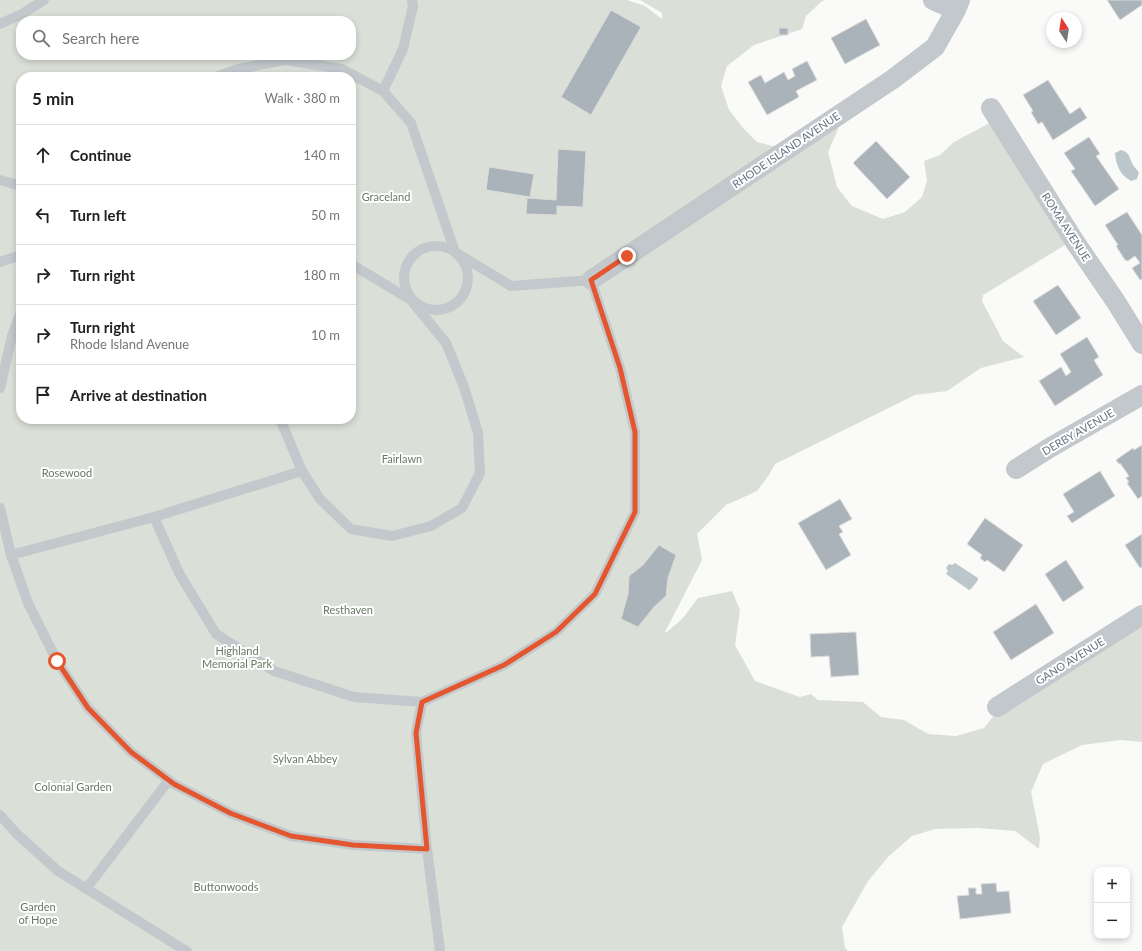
<!DOCTYPE html>
<meta charset="utf-8">
<style>
:root{--surface:#fff;--page:#f6f6f6;--text:#222;--muted:#767676;--line:#e0e0e0}
body{margin:0;font-family:Lato,sans-serif;background:var(--page);color:var(--text)}
.controls{position:absolute;right:12px;bottom:12px;display:grid;overflow:hidden;border-radius:8px;box-shadow:0 2px 6px #0003}
.controls button{width:36px;height:36px;display:grid;place-items:center;padding:0;border:0;border-bottom:1px solid var(--line);background:var(--surface);color:var(--text);font:20px sans-serif}
.compass{position:absolute;left:1046px;top:12px;width:36px;height:36px;border-radius:50%;background:var(--surface);box-shadow:0 2px 6px #0003;rotate:348deg}
.stop{position:absolute;width:12px;height:12px;margin:-9px;border:3px solid #e4572e;border-radius:50%;background:#fff}
.stop.end{background:#e4572e;border-color:#fff;box-shadow:0 1px 4px #0008}
.list{margin:0;padding:0;list-style:none}
h2{display:flex;justify-content:space-between;align-items:center;height:52px;margin:0;padding:0 16px;font-size:17px}
h2 small{font-size:13px;font-weight:400;color:var(--muted)}
.list li{display:grid;grid-template-columns:26px 1fr auto;gap:12px;align-items:center;box-sizing:border-box;height:60px;padding:0 16px;border-top:1px solid var(--line)}
.list b{display:block;font-size:15px;white-space:nowrap}
.list p{margin:0;font-size:13px;white-space:nowrap;color:var(--muted)}
.list em{font-size:13px;font-style:normal;color:var(--muted)}
.icon{flex:none;width:22px;height:22px;fill:none;stroke:currentColor;stroke-width:2;stroke-linecap:round;stroke-linejoin:round}
.map{position:relative;flex:none;width:1142px;height:951px;overflow:hidden}
.search{position:absolute;background:var(--surface);box-shadow:0 2px 6px #0003;left:16px;top:16px;width:340px;height:44px;display:flex;align-items:center;gap:10px;box-sizing:border-box;padding:0 14px;border-radius:16px;color:var(--muted);font-size:15px}
.panel{position:absolute;background:var(--surface);box-shadow:0 2px 6px #0003;left:16px;top:72px;width:340px;height:352px;border-radius:16px}
.map>svg:first-child{display:block}
.green{fill:#dadfd7;fill-rule:evenodd}
.water{fill:#bbc7cb}
.building{fill:#aab3b9;stroke:#dcdcda}
.lines{fill:none;stroke-linecap:round;stroke-linejoin:round}
.service{stroke:#c3c8cc;stroke-width:10}
.minor{stroke:#c3c8cc;stroke-width:20}
.route{stroke:#e4572e;stroke-width:5}
.labels{text-anchor:middle;stroke-width:4;stroke-linejoin:round;paint-order:stroke}
.street-label{font-size:11px;fill:#657683;stroke:#fff}
.park-label{font-size:11px;fill:#687a64;stroke:#fff}
</style>
<div class="map">
<svg width="1142" height="951" viewBox="0 0 1142 951">
<rect width="100%" height="100%" fill="#fafaf8"/>
<path class="green" d="M0 0H627L645 6 662 19V13L640 0H826L822 1 806 16 802 29 754 45 727 66 721 86 729 110 743 128 757 142 776 147 839 127 828 152 837 187 852 206 883 219 905 212 922 197 927 181 924 161 940 155 954 142 999 118 1070 242 983 295 982 301 1003 341 1024 357 981 368 947 391 915 395 775 464 769 475 757 491 731 503 727 504 697 534 702 560 665 632H667L683 618 698 598 732 591 740 610 735 645 755 681 800 697 811 694 818 700 863 702 881 717 904 720 928 734 956 736 984 728 999 709 1142 617V742L1121 740 1082 745 1043 764 1031 792 1040 837 1039 849 1015 831 978 828 935 829 912 836 888 857 868 881 842 927 845 948 848 951H0ZM21 21H351V55H21ZM21 77H351V419H21Z"/>
<path class="water" d="M1121 150C1128 152 1129 155 1131 161 1133 166 1136 169 1139 172L1137 179 1131 181C1120 175 1116 165 1115 153Z
M955 563 978 578V580L971 589 969 590 946 574 948 571 946 568 949 564 952 565Z"/>
<path class="building" d="M1107 0H1142V5L1120 20Z
M611 10 641 27 591 115 561 97Z
M866 19 880 45 845 64 831 38Z
M779 28H788V35H779Z
M807 61 817 80 796 91 799 97 767 115 748 82 761 75 765 83 784 72 788 80 795 76 792 69Z
M1048 80 1070 114 1080 107 1087 118 1053 140 1042 122 1038 124 1031 112 1033 111 1023 95Z
M1089 137 1100 154 1096 156 1119 189 1095 206 1071 171 1075 169 1064 153Z
M876 141 910 177 887 199 853 163Z
M558 149 586 151 583 207 557 206V215L526 214 527 198 556 200Z
M489 167 534 174 530 197 486 190Z
M1127 212 1142 235V279L1140 280 1132 268 1140 263 1135 256 1128 261 1125 260 1116 246 1118 245 1105 225Z
M1058 285 1081 318 1056 335 1033 301Z
M1087 337 1099 357 1094 360 1103 375 1055 406 1039 381 1061 367 1066 376 1071 372 1060 354Z
M1142 445V496L1138 499 1127 483 1129 482 1126 478 1129 476 1120 463 1119 464 1116 460 1133 448 1134 450Z
M1100 471 1115 496 1072 523 1067 516 1074 512 1063 494Z
M840 499 852 519 839 526 843 532 839 534 851 555 826 570 798 523Z
M985 518 1023 545 1004 572 987 560 985 562 980 558 982 555 967 544Z
M1142 534V567L1140 568 1125 545Z
M659 545 676 555 668 578 666 596 654 607 638 627 621 619 628 594 629 576 643 565Z
M1066 560 1084 588 1063 602 1045 574Z
M1036 604 1054 633 1011 660 993 632Z
M856 632 859 675 831 677 829 656 811 657 810 634Z
M996 883 997 892 1009 891 1011 913 960 919 957 896 969 895 968 888H976V894H982L981 884Z"/>
<g class="lines">
<path class="service" d="M0 24 22 14 44 0
M383 91 403 49 413 6 412 0
M0 180 21 186
M404 278a32 32 0 1 1 64 0a32 32 0 1 1-64 0Z
M0 262 21 255
M0 388 12 336 21 312
M280 419 302 471 320 499 351 529 392 536 431 526 462 508 480 473 478 433 464 387 446 343 411 300 351 264
M0 508 11 555 28 603 57 661 88 708 131 752 174 784 230 813 291 836 353 845 427 849
M154 517 179 573 216 634 274 671 354 697 422 702 504 665 556 632 595 594 635 512V432L620 368 591 280 511 286 455 252 411 123 383 91 342 69 285 60 238 69 216 77
M11 555 154 517 302 471
M422 702 416 733 427 849 440 951
M0 815 17 834 58 871 178 946 187 951
M86 889 169 780"/>
<path class="minor" d="M933 0 956 10
M991 108 1075 242 1116 302 1142 344
M591 280 893 79 935 47 956 10 960 0
M1016 469 1051 447 1142 395
M997 707 1142 615"/>
</g>
<g class="lines">
<path class="route" d="M57 661 88 708 131 752 174 784 230 813 291 836 353 845 427 849 416 733 422 702 504 665 556 632 595 594 635 512V432L620 368 591 280 627 256"/>
</g>
<g class="labels">
<g class="street-label">
<text transform="translate(786 150) rotate(-34)" y="4">RHODE ISLAND AVENUE</text>
<text transform="translate(1066 227) rotate(57)" y="4">ROMA AVENUE</text>
<text transform="translate(1078 432) rotate(-30)" y="4">DERBY AVENUE</text>
<text transform="translate(1070 661) rotate(-32)" y="4">GANO AVENUE</text>
</g>
<g class="park-label">
<text x="386" y="201">Graceland</text>
<text x="402" y="463">Fairlawn</text>
<text x="67" y="477">Rosewood</text>
<text x="348" y="614">Resthaven</text>
<text x="237" y="655">Highland<tspan x="237" dy="13">Memorial Park</tspan></text>
<text x="305" y="763">Sylvan Abbey</text>
<text x="73" y="791">Colonial Garden</text>
<text x="226" y="891">Buttonwoods</text>
<text x="38" y="911">Garden<tspan x="38" dy="13">of Hope</tspan></text>
</g>
</g>
</svg>
<div class="controls">
<button>+</button>
<button>−</button>
</div>
<svg class="compass" viewBox="-18 -18 36 36"><path d="M0-13l5 13h-10z" fill="#e53935"/><path d="M0 13l5-13h-10z" fill="#767676"/></svg>
<div class="stop" style="left:57px;top:661px"></div>
<div class="stop end" style="left:627px;top:256px"></div>
<div class="search"><svg class="icon" aria-label="search" viewBox="0 0 24 24"><circle cx="10" cy="10" r="6"/><path d="M15 15l6 6"/></svg>Search here</div>
<section class="panel">
<h2>5 min<small>Walk · 380 m</small></h2>
<ul class="list">
<li><svg class="icon" aria-label="ahead" viewBox="0 0 24 24"><path d="M12 20V5M6 11l6-6 6 6"/></svg><div><b>Continue</b></div><em>140 m</em></li>
<li><svg class="icon" aria-label="left" viewBox="0 0 24 24"><path d="M17 20v-9H6M10 6l-5 5 5 5"/></svg><div><b>Turn left</b></div><em>50 m</em></li>
<li><svg class="icon" aria-label="right" viewBox="0 0 24 24"><path d="M7 20v-9h11M14 6l5 5-5 5"/></svg><div><b>Turn right</b></div><em>180 m</em></li>
<li><svg class="icon" aria-label="right" viewBox="0 0 24 24"><path d="M7 20v-9h11M14 6l5 5-5 5"/></svg><div><b>Turn right</b><p>Rhode Island Avenue</p></div><em>10 m</em></li>
<li><svg class="icon" aria-label="arrive" viewBox="0 0 24 24"><path d="M6 21V4h12l-3 4 3 4H6"/></svg><div><b>Arrive at destination</b></div></li>
</ul>
</section>
</div>
